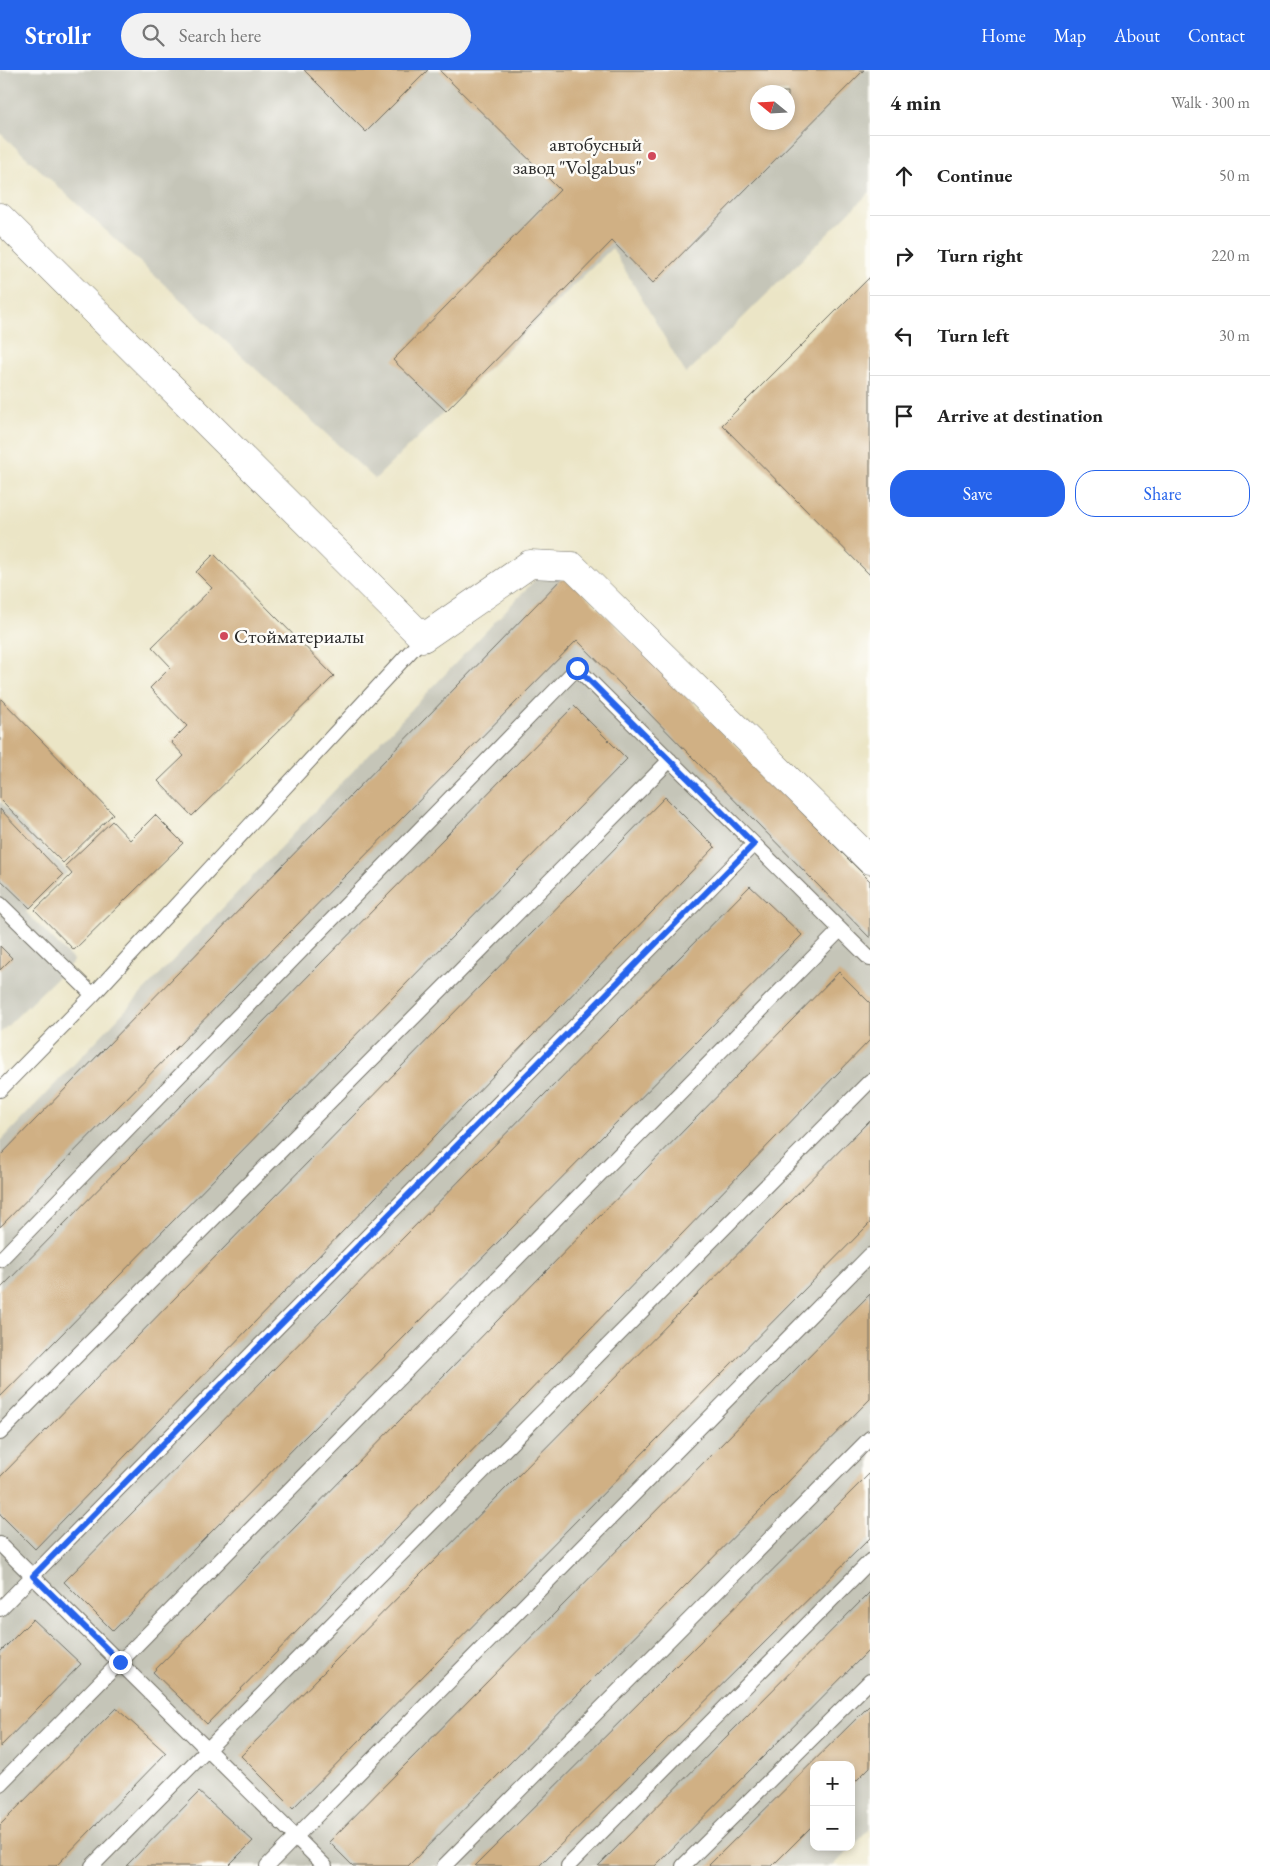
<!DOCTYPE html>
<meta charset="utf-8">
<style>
:root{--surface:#fff;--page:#f2f2f2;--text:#222;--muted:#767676;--line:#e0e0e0;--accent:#2563eb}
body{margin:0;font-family:"EB Garamond",serif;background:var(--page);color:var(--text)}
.controls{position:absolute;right:15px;bottom:15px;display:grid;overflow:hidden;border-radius:10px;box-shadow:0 2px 8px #0003}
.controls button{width:45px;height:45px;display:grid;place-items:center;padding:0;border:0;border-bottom:1px solid var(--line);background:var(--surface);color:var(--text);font:25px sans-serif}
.compass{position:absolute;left:750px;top:15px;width:45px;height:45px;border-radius:50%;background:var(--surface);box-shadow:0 2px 8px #0003;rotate:288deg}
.stop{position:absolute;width:15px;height:15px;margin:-11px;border:4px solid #2563eb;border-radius:50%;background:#fff}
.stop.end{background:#2563eb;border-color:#fff;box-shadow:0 1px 5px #0008}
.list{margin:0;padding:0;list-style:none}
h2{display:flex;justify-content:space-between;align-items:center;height:65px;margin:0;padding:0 20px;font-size:21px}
h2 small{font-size:16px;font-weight:400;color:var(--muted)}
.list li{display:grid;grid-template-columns:32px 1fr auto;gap:15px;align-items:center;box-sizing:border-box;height:80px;padding:0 20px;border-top:1px solid var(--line)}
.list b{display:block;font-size:19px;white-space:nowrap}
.list em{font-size:16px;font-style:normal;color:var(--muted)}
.actions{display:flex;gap:10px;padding:15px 20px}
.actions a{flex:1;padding:11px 0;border:1px solid var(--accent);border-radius:20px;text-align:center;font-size:18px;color:var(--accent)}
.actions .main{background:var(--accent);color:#fff}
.icon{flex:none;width:28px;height:28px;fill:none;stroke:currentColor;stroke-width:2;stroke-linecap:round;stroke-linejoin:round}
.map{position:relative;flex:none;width:870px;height:1796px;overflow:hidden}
header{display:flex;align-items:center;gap:30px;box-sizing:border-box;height:70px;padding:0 25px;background:var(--accent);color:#fff}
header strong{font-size:24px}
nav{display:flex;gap:28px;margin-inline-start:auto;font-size:18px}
.search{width:350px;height:45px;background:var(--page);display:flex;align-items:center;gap:12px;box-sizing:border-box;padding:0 18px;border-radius:28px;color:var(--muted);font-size:19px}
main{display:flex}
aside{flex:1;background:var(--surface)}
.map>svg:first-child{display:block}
.industrial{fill:#c5c5b8;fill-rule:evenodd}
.building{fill:#d0b084;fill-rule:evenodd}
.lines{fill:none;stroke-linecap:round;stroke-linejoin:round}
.lane-casing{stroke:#6e6c61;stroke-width:16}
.street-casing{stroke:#6e6c61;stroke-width:29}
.lane{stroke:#fff;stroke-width:14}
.street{stroke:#fff;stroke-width:28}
.route{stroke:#2563eb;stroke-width:6}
.poi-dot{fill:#d1495b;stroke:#fdfcf7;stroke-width:2}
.labels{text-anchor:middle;stroke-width:5;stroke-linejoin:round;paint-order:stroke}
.poi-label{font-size:20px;fill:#2b2b2b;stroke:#fdfcf7;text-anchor:end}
</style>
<header>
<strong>Strollr</strong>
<div class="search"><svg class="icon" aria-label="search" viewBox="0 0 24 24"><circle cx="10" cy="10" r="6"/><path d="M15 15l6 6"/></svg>Search here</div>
<nav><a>Home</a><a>Map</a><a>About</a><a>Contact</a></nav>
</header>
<main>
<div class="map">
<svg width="870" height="1796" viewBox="0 0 870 1796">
<rect width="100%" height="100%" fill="#fdfcf7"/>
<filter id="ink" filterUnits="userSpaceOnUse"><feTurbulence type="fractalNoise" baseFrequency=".02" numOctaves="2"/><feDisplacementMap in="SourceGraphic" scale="10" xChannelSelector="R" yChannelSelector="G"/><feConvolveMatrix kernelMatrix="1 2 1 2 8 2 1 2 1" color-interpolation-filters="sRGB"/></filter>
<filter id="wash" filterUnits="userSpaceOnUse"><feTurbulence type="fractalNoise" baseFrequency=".0096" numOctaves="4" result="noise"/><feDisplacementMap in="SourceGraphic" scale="20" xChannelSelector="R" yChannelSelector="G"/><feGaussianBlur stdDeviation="1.12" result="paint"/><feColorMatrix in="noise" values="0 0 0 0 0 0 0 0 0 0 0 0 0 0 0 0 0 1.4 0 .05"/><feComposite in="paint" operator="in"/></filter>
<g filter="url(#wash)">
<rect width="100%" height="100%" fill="#ebe5c6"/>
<path class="industrial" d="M0 0H870V122L686 304 612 178 375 409 0 63ZM758 22H788V52H758Z
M548 496 870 827V1759L833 1796H0V1072ZM814 1695H851V1777H814Z
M0 731 68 802 26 842 74 891 0 963Z"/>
<g id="blocks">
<path class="building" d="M304 0H428L366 62Z
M439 0H864L653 213 612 171 446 341 393 290 560 120ZM758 22H788V52H758Z
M870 207V505L722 355Z
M214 484 334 606 192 746 158 711 184 686 171 672 187 656 150 618 171 597 152 577 212 518 196 502Z
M565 505 870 811V868L577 570 0 1157V1086Z
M0 628 113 744 63 793 0 729Z
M574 636 627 689 0 1327V1219Z
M665 727 715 777 35 1479 0 1444V1407Z
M0 739 63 805 30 838 0 809Z
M155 745 183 773 74 880 35 840 72 804 65 796 112 751 130 770Z
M750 816 802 865 113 1561 64 1512Z
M0 876 12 888 0 900Z
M839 902 870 933V970L207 1654 153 1602Z
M870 1050V1153L293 1738 241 1686Z
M870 1224V1329L408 1796H353L329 1772Z
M870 1403V1468L539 1796H475Z
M870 1522V1579L655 1796H598Z
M33 1549 81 1594 0 1677V1582Z
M870 1635V1697L851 1716V1695H814V1754L772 1796H708Z
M116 1638 166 1683 56 1796H0V1755Z
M199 1722 253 1771 228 1796H126Z"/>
</g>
</g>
<g filter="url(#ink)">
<use href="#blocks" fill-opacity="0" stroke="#6e6c61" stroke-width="1"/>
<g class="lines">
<defs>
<path id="lane" d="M0 834 93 925
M0 1020 93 925 423 568
M0 1190 577 598 870 889
M0 1363 670 690
M0 1474 325 1796
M0 1539 754 774
M0 1714 840 860
M92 1796 870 1011
M267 1796 870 1185
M444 1796 870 1368
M568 1796 870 1491
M683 1796 870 1611"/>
<path id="street" d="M0 147 423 568 530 494 572 496 870 790"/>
</defs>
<use href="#lane" class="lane-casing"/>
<use href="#street" class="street-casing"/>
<use href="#lane" class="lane"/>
<use href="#street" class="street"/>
</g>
</g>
<g class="lines" filter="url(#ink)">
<path class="route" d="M120 1592 33 1506 754 774 577 598"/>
</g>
<g class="poi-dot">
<circle cx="652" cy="86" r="5"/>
<circle cx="224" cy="566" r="5"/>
</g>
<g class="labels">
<g class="poi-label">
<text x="642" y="81">автобусный<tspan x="642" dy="23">завод "Volgabus"</tspan></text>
<text x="234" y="573" text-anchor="start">Стойматериалы</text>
</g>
</g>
</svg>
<div class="controls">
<button>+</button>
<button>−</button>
</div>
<svg class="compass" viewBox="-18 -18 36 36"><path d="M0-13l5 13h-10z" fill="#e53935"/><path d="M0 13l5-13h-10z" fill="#767676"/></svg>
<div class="stop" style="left:577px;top:598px"></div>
<div class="stop end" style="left:120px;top:1592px"></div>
</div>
<aside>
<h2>4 min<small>Walk · 300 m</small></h2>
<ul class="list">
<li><svg class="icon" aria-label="ahead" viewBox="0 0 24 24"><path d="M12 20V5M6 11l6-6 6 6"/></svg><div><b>Continue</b></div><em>50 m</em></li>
<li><svg class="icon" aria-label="right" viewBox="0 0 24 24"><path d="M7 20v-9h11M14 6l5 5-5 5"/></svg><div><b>Turn right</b></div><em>220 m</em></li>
<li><svg class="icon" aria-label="left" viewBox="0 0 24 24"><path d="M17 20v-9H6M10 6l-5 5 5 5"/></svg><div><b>Turn left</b></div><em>30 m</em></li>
<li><svg class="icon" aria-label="arrive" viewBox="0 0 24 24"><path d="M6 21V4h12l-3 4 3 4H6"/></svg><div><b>Arrive at destination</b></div></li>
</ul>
<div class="actions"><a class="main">Save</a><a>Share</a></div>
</aside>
</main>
